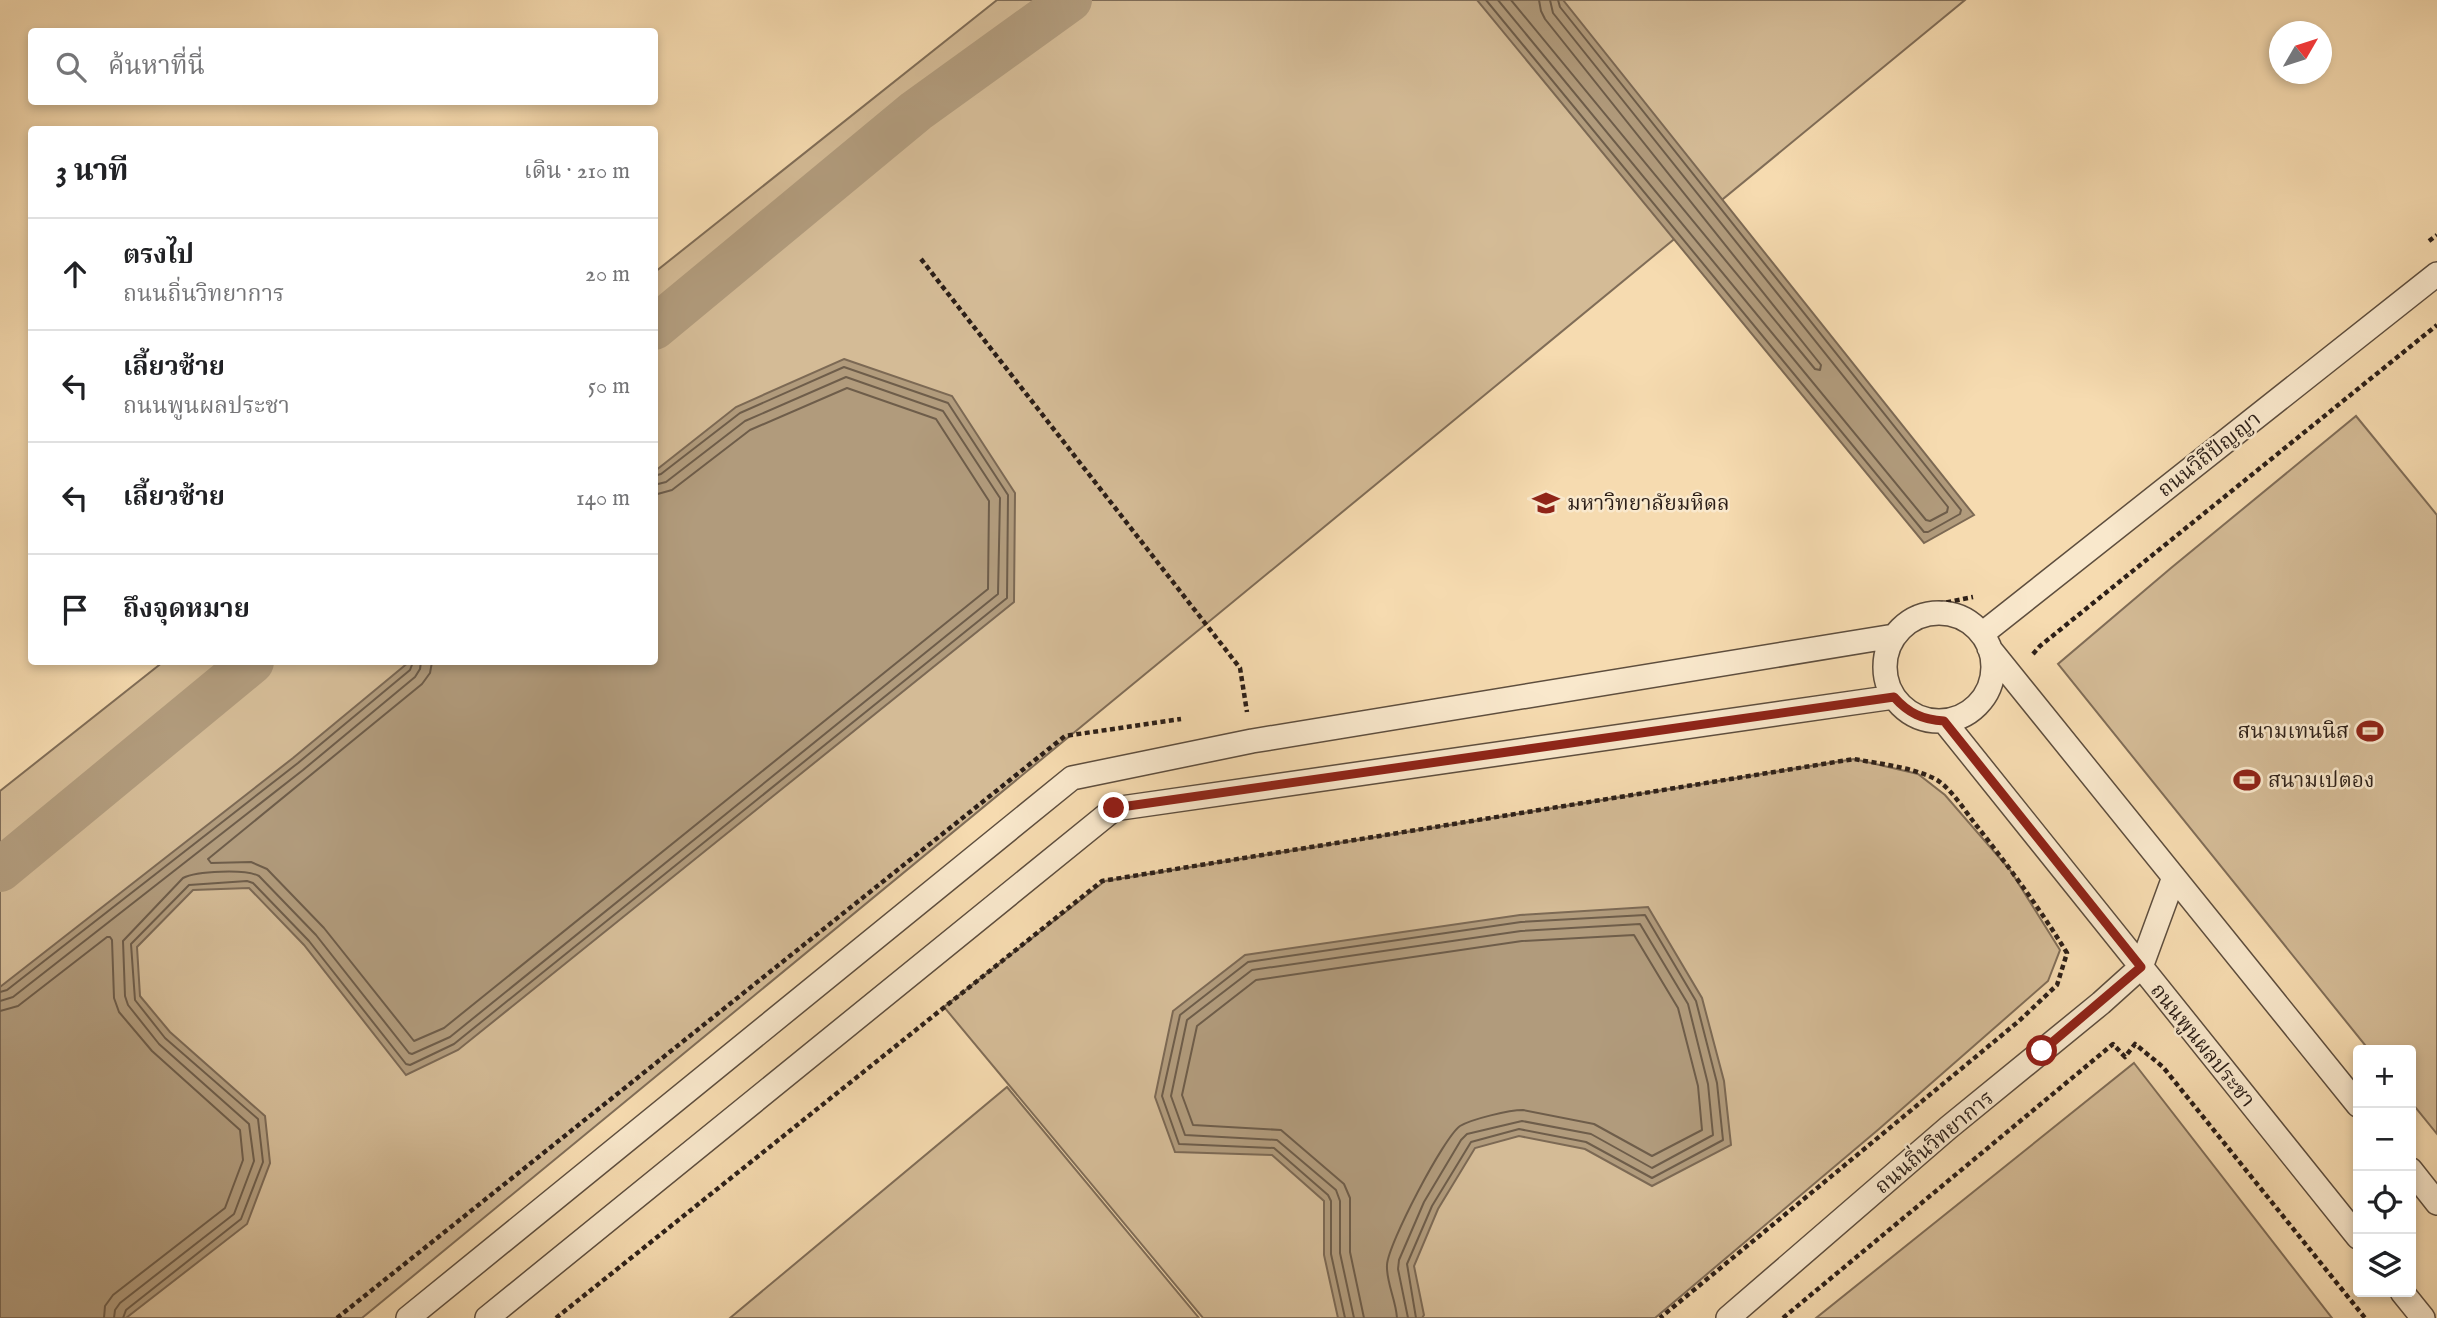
<!DOCTYPE html>
<html lang="th">
<meta charset="utf-8">
<style>
:root{--surface:#fff;--page:#f2f2f2;--text:#202124;--muted:#757577;--line:#e0e0e0}
body{margin:0;font-family:"IM FELL English","Noto Serif Thai",serif;background:var(--page);color:var(--text)}
.controls{position:absolute;right:21px;bottom:21px;display:grid;overflow:hidden;border-radius:7px;box-shadow:0 4px 10px #0003}
.controls button{width:63px;height:63px;display:grid;place-items:center;padding:0;border:0;border-bottom:2px solid var(--line);background:var(--surface);color:var(--text);font:35px sans-serif}
.compass{position:absolute;left:2269px;top:21px;width:63px;height:63px;border-radius:50%;background:var(--surface);box-shadow:0 4px 10px #0003;rotate:51deg}
.stop{position:absolute;width:21px;height:21px;margin:-16px;border:5px solid #8f2418;border-radius:50%;background:#fff}
.stop.end{background:#8f2418;border-color:#fff;box-shadow:0 2px 7px #0008}
.list{margin:0;padding:0;list-style:none}
h2{display:flex;justify-content:space-between;align-items:center;height:91px;margin:0;padding:0 28px;font-size:30px}
h2 small{font-size:23px;font-weight:400;color:var(--muted)}
.list li{display:grid;grid-template-columns:46px 1fr auto;gap:21px;align-items:center;box-sizing:border-box;height:112px;padding:0 28px;border-top:2px solid var(--line)}
.list b{display:block;font-size:26px;white-space:nowrap}
.list p{margin:0;font-size:23px;white-space:nowrap;color:var(--muted)}
.list em{font-size:23px;font-style:normal;color:var(--muted)}
.icon{flex:none;width:38px;height:38px;fill:none;stroke:currentColor;stroke-width:2;stroke-linecap:round;stroke-linejoin:round}
.map{position:relative;flex:none;width:2437px;height:1318px;overflow:hidden}
.search{position:absolute;background:var(--surface);box-shadow:0 4px 10px #0003;left:28px;top:28px;width:630px;height:77px;display:flex;align-items:center;gap:18px;box-sizing:border-box;padding:0 24px;border-radius:7px;color:var(--muted);font-size:26px}
.panel{position:absolute;background:var(--surface);box-shadow:0 4px 10px #0003;left:28px;top:126px;width:630px;height:539px;border-radius:7px}
.map>svg:first-child{display:block}
.green{fill:#d4bb96;stroke:#806d57;stroke-width:2}
.water{fill:#b19b7c;stroke:#7c6954;stroke-width:2}
.lines{fill:none;stroke-linecap:round;stroke-linejoin:round}
.shore{stroke:#6e5d4a;stroke-width:2}
.canal{stroke:#b19b7c;stroke-width:44}
.lane-casing{stroke:#5e4e3e;stroke-width:26}
.path{stroke:#2c1f18;stroke-width:4.5;stroke-dasharray:5 3.5;stroke-linecap:butt}
.lane{stroke:#f9e8cc;stroke-width:23}
.route{stroke:#8f2418;stroke-width:9}
.labels{text-anchor:middle;stroke-width:5;stroke-linejoin:round;paint-order:stroke}
.street-label{font-size:21px;fill:#2c1f18;stroke:#f9e8cc}
.poi-label{font-size:21px;fill:#2c1f18;stroke:#f9e8cc;text-anchor:start}
</style>
<div class="map">
<svg width="2437" height="1318" viewBox="0 0 2437 1318">
<rect width="100%" height="100%" fill="#f6dbb0"/>
<filter id="stains"><feTurbulence type="fractalNoise" baseFrequency=".00286" numOctaves="4"/><feColorMatrix values="0 0 0 0 .2 0 0 0 0 .09 0 0 0 0 .02 0 0 0 .5 -.17"/></filter>
<radialGradient id="worn" r=".72"><stop offset=".6" stop-color="#630" stop-opacity="0"/><stop offset="1" stop-color="#630" stop-opacity=".3"/></radialGradient>
<path class="green" d="M997 0H1965L362 1318H0V791L163 662H654L655 272Z
M2356 416 2437 515V1134L2411 1102V1050H2369L2058 664 2171 568Z
M1854 759 1918 774 1945 795 2010 870 2060 950 2048 981 1879 1129 1655 1318H1203L944 1007 1105 881Z
M2134 1063 2332 1318H1816Z
M1007 1087 1199 1318H730Z"/>
<path class="water" d="M1477 0H1563L1974 515 1924 543Z
M844 359 952 396 1015 493 1014 602 458 1050 406 1075 304 945 249 888 193 890 137 947 140 996 170 1032 265 1116 270 1163 247 1224 126 1318H0V987L293 758 409 662H654L655 471 736 407Z
M1648 907 1702 998 1724 1081 1731 1145 1652 1186 1585 1149 1519 1136 1475 1148 1438 1209 1414 1266 1424 1315 1422 1318H1338L1324 1255V1201L1272 1155 1175 1152 1155 1097 1173 1011 1245 955 1520 915Z"/>
<g class="lines">
<path class="shore" d="M1486 0 1924 532H1928L1960 514 1961 510 1560 7 1558 0
M1498 0 1926 520 1930 521 1947 512 1948 507 1553 13 1550 0
M1511 0 1815 369 1820 370 1821 365 1545 19 1541 11 1539 0
M432 662 430 673 422 684 208 859 211 863 251 862 267 869 324 928 414 1041 444 1028 988 589 989 501 936 419 847 388 750 430 672 490 654 495
M0 992 7 990 298 763 410 670 413 662
M0 1001 13 997 303 770 415 677 420 669 421 662
M0 1011 18 1006 107 937H110L112 940 114 998 119 1012 152 1051 240 1130 243 1160 225 1208 113 1295 105 1306 104 1318
M114 1318 115 1310 120 1303 234 1214 254 1161 249 1124 159 1044 128 1005 125 996 123 941 183 878C196 871 246 869 259 876L316 935 409 1053 412 1054 450 1037 998 594 1000 498 943 411 846 377 745 421 666 482 654 485
M123 1318 126 1310 241 1219 263 1162 258 1119 165 1038 135 1000 131 944 189 885 247 881 253 883 309 941 406 1064 410 1065 454 1044 1007 598 1008 495 948 403 844 367 740 413 661 474 654 476
M1345 1318 1331 1254V1201L1328 1195 1274 1148 1179 1144 1162 1096 1180 1015 1248 962 1521 922 1645 915 1696 1001 1717 1083 1723 1140 1652 1178 1586 1142 1519 1129 1471 1142 1432 1206 1407 1264 1416 1318
M1354 1318 1340 1253V1201L1336 1190 1277 1140 1185 1135 1171 1096 1187 1020 1252 970 1521 931 1640 924 1688 1004 1708 1084 1713 1135 1652 1168 1591 1134 1522 1121 1467 1134 1461 1140 1424 1202 1399 1260 1398 1269 1408 1318
M1364 1318 1350 1252V1198L1344 1184 1281 1130 1193 1125 1182 1095 1197 1026 1256 980 1522 941 1634 935 1678 1008 1698 1086 1702 1130 1652 1156 1594 1124 1523 1110C1509 1110 1472 1119 1460 1126 1444 1137 1388 1244 1387 1265 1386 1282 1396 1300 1397 1318"/>
<path class="canal" d="M654 328 916 111 1070 0
M0 870 252 662"/>
<defs>
<path id="lane" d="M1885 667a54 54 0 1 1 108 0a54 54 0 1 1-108 0Z
M1982 634 2437 274
M1989 648 2358 1105
M1944 721 2358 1237
M2411 1170 2437 1203
M2402 1292 2423 1318
M408 1318 1072 778 1252 741 1894 636
M487 1318 1114 809 1894 697
M1728 1318 1948 1128 2101 1003 2141 967 2174 877"/>
</defs>
<use href="#lane" class="lane-casing"/>
<path class="path" d="M2429 241 2437 235
M921 259 1240 668 1247 712
M1913 609 1973 597
M2033 654 2040 646 2437 325
M337 1318 1065 736 1181 719
M556 1318 1102 881 1854 759C1880 764 1913 767 1937 780 1951 789 1963 808 1973 821 2006 863 2039 907 2067 953L2057 985 2019 1021 1660 1318
M1783 1318 2113 1044 2125 1057 2135 1044 2163 1067 2365 1318"/>
<use href="#lane" class="lane"/>
</g>
<g class="lines">
<path class="route" d="M1114 808 1894 697C1908 713 1923 720 1944 721L2141 967 2042 1051"/>
</g>
<defs>
<symbol id="university-bare" viewBox="-9 -9 18 18"><path d="M0-5L7-2L0 1L-7-2ZM-4 1L0 2.5L4 1V4Q0 6-4 4Z" fill="#8f2418" stroke="#f9e8cc" stroke-width="2.5" paint-order="stroke"/></symbol>
<symbol id="stadium-bare" viewBox="-9 -9 18 18"><path d="M0-5a6.5 5 0 1 0 0 10a6.5 5 0 1 0 0-10ZM-3.5-1.8h7v3.6h-7Z" fill="#8f2418" stroke="#f9e8cc" stroke-width="2.5" paint-order="stroke"/></symbol>
</defs>
<g fill-rule="evenodd">
<use href="#university-bare" x="1527" y="484" width="38" height="38"/>
<use href="#stadium-bare" x="2351" y="712" width="38" height="38"/>
<use href="#stadium-bare" x="2228" y="761" width="38" height="38"/>
</g>
<g class="labels">
<g class="street-label">
<text transform="translate(2209 454) rotate(-38)" y="7">ถนนวิถีปัญญา</text>
<text transform="translate(2203 1045) rotate(51)" y="7">ถนนพูนผลประชา</text>
<text transform="translate(1934 1142) rotate(-40)" y="7">ถนนถิ่นวิทยาการ</text>
</g>
<g class="poi-label">
<text x="1567" y="510">มหาวิทยาลัยมหิดล</text>
<text x="2349" y="738" text-anchor="end">สนามเทนนิส</text>
<text x="2268" y="787">สนามเปตอง</text>
</g>
</g>
<rect width="100%" height="100%" filter="url(#stains)"/>
<rect width="100%" height="100%" fill="url(#worn)"/>
</svg>
<div class="controls">
<button>+</button>
<button>−</button>
<button><svg class="icon" aria-label="locate" viewBox="0 0 24 24"><circle cx="12" cy="12" r="6"/><path d="M12 2v4M12 18v4M2 12h4M18 12h4"/></svg></button>
<button><svg class="icon" aria-label="layers" viewBox="0 0 24 24"><path d="M12 4l9 5-9 5-9-5zM3 14l9 5 9-5"/></svg></button>
</div>
<svg class="compass" viewBox="-18 -18 36 36"><path d="M0-13l5 13h-10z" fill="#e53935"/><path d="M0 13l5-13h-10z" fill="#757577"/></svg>
<div class="stop" style="left:2042px;top:1051px"></div>
<div class="stop end" style="left:1114px;top:808px"></div>
<div class="search"><svg class="icon" aria-label="search" viewBox="0 0 24 24"><circle cx="10" cy="10" r="6"/><path d="M15 15l6 6"/></svg>ค้นหาที่นี่</div>
<section class="panel">
<h2>3 นาที<small>เดิน · 210 m</small></h2>
<ul class="list">
<li><svg class="icon" aria-label="ahead" viewBox="0 0 24 24"><path d="M12 20V5M6 11l6-6 6 6"/></svg><div><b>ตรงไป</b><p>ถนนถิ่นวิทยาการ</p></div><em>20 m</em></li>
<li><svg class="icon" aria-label="left" viewBox="0 0 24 24"><path d="M17 20v-9H6M10 6l-5 5 5 5"/></svg><div><b>เลี้ยวซ้าย</b><p>ถนนพูนผลประชา</p></div><em>50 m</em></li>
<li><svg class="icon" aria-label="left" viewBox="0 0 24 24"><path d="M17 20v-9H6M10 6l-5 5 5 5"/></svg><div><b>เลี้ยวซ้าย</b></div><em>140 m</em></li>
<li><svg class="icon" aria-label="arrive" viewBox="0 0 24 24"><path d="M6 21V4h12l-3 4 3 4H6"/></svg><div><b>ถึงจุดหมาย</b></div></li>
</ul>
</section>
</div>
